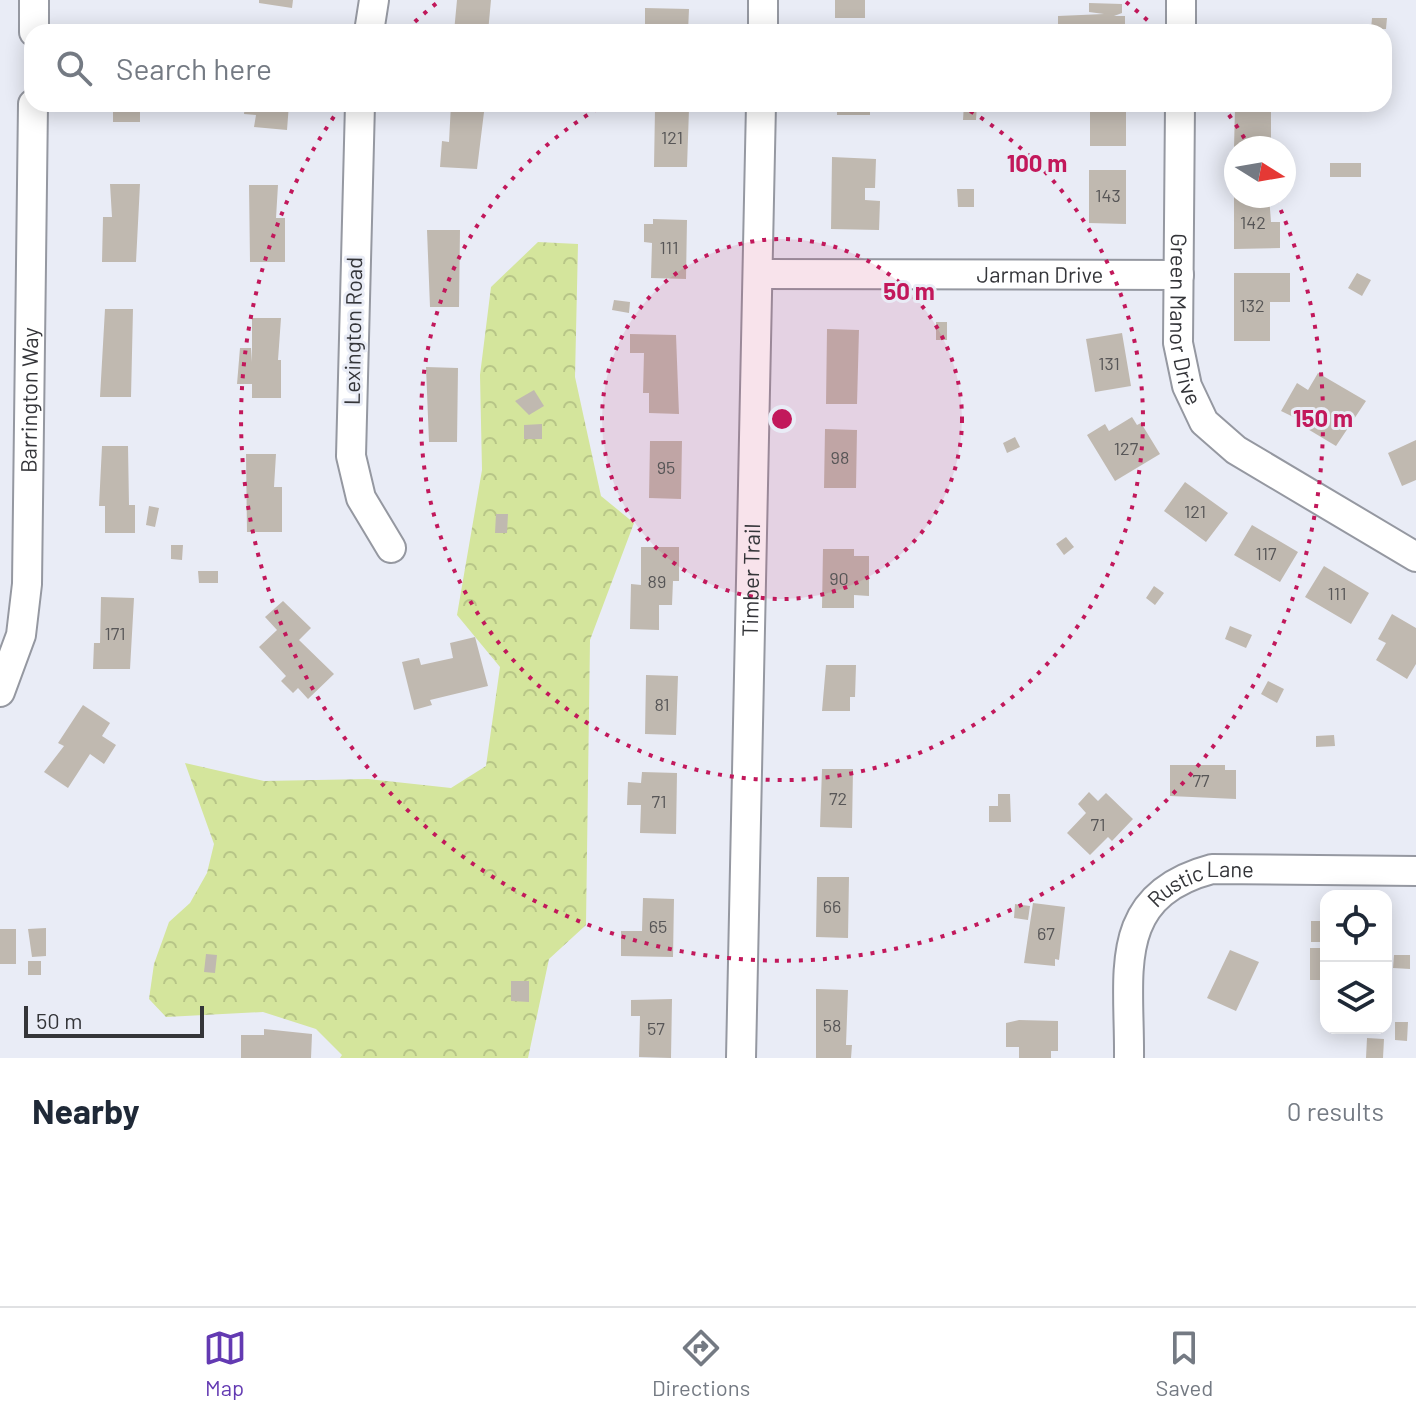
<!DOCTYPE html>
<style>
:root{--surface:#fff;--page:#f2f2f3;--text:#1f2937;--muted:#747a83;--line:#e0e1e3;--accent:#633ab2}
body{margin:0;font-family:Barlow,sans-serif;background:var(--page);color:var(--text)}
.controls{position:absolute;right:24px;bottom:24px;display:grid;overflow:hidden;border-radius:16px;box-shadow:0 4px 20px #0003}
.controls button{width:72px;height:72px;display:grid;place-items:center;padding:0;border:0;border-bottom:2px solid var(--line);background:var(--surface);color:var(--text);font:40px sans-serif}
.compass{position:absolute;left:1224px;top:136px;width:72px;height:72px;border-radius:50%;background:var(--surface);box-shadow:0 4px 20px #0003;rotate:101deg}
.scale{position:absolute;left:24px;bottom:20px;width:180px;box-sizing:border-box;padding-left:8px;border:4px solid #343539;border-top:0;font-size:22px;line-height:28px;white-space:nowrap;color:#343539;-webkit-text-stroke:6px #e9ecf6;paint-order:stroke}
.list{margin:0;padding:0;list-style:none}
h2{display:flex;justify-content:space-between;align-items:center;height:104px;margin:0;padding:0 32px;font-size:34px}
h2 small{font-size:26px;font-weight:400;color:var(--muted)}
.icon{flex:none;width:44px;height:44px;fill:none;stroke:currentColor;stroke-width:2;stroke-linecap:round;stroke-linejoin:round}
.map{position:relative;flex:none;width:1416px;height:1058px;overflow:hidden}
.search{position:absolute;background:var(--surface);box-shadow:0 4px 20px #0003;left:24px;right:24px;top:24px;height:88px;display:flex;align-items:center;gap:20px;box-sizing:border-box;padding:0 28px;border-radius:24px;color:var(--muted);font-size:30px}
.sheet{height:248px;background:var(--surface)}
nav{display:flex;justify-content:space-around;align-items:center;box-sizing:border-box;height:112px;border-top:2px solid var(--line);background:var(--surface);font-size:22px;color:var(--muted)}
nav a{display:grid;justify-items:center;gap:4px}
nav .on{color:var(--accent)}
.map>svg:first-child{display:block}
.forest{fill:url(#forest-crowns)}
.building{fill:#c0b9b0}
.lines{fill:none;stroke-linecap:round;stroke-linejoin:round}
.minor-casing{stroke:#9598a1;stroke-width:32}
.minor{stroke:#fff;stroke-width:28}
.ring{fill:none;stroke:#c2185b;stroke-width:4;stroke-dasharray:4 8}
.labels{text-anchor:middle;stroke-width:6;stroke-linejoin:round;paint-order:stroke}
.number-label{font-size:18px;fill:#575657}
.street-label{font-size:22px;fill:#343539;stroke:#e9ecf6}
.centre{fill:#c2185b;stroke:#e9ecf6;stroke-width:4}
.ring-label{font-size:24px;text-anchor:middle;font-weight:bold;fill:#c2185b;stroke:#e9ecf6;stroke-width:6;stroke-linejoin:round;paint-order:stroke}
</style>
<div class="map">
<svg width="1416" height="1058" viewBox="0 0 1416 1058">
<defs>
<pattern id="forest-crowns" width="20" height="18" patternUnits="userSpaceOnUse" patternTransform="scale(2)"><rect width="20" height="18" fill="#d4e59c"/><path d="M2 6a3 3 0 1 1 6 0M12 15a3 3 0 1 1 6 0" fill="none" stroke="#b7c587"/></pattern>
</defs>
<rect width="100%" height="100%" fill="#e9ecf6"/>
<path class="forest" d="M538 242 578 244 575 377 601 496 634 523 590 640 586 925 549 959 528 1058H340L342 1055 316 1029 263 1012 166 1017 149 999 154 964 169 922 190 903 207 873 214 844 185 763 264 781 368 779 451 788 486 766 500 667 457 615 482 470 480 375 491 287Z"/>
<path class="building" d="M259 0H293L292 8 259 3Z
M457 0H491L488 32H454Z
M835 0H865V18H835Z
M1089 3 1122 4V13L1114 16H1125V32H1058V16L1104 14 1089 12Z
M645 8 689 9 688 32H645Z
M1372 18H1387L1386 29H1371Z
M1290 27V32H1237V29L1248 27Z
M113 104H140V122H113Z
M245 104H289L287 130 254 127 256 115 244 114Z
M451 104H485L477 169 440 167 442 141 449 142Z
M837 104H870V115H837Z
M964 104H977L976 120H963Z
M1090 104H1126V146H1090Z
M1235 108H1271V148H1234Z
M655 109H689L687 167H654Z
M832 157 876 159 875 188H865V200L880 201 879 230 831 229Z
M1330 163H1361V177H1330Z
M1089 170H1126V224L1089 223Z
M110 184H140L136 262H102L103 217H112Z
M249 185H278L276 218H285V262H250Z
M957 189H974V207H958Z
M1234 196H1269L1271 222H1280V248L1234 249Z
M653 219 687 220 686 279 651 278 652 243 644 242V224H653Z
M427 230H460L459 307H430Z
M1234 273H1290V302H1270V341H1234Z
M1357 273 1371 280 1362 296 1348 288Z
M614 300 630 302 629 313 612 310Z
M105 309H133L131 397H100Z
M252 318H281L278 360H281V398H252V384H237L240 348H251L252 362Z
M936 322H947V340H936Z
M827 329 859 330 857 404H826Z
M1122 333 1131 386 1095 392 1086 339Z
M630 334 676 335 679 414 649 413V393H643L644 353H630Z
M426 367 458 368 457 442H429Z
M1318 373 1366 401 1336 446 1306 428 1308 424 1281 411 1297 383 1308 390Z
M534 390 544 406 529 415 515 401Z
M1132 417 1137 425 1141 423 1160 454 1115 481 1087 435 1105 424 1109 431Z
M542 424V439H524V425Z
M825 429 857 430 856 488H824Z
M1015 437 1020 447 1007 453 1003 443Z
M1416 440V480L1402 486 1388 453Z
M650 441H682L681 499 649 498Z
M102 446H128L129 505H135V533H105V506H99Z
M246 454H276L274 487H282V532H247Z
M1185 482 1228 513 1206 542 1164 511Z
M149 506 159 508 155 527 146 525Z
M496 514H508L507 533H495Z
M1252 525 1298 552 1280 582 1234 555Z
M1066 537 1074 547 1064 555 1056 544Z
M171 545H183L182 560 171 559Z
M641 547H679V581H673L672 605H659V630L630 629 631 584 641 585Z
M823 549H854V556H869V596L854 595V608H822Z
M1324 566 1369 593 1351 624 1305 597Z
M198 571H218V583H199Z
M1154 586 1164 593 1155 605 1146 598Z
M101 597 134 598 130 669H93L94 643H100Z
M283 601 311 628 299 640 334 674 308 699 298 688 293 693 281 681 286 676 259 647 277 630 265 617Z
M1392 614 1416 628V664L1407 679 1376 660 1386 643 1378 639Z
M1230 626 1252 635 1246 648 1225 639Z
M475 637 488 686 430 700 432 705 414 710 402 662 419 658 421 665 453 658 450 643Z
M826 665H856L855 697H850V711H822Z
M646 675 678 676 676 735 645 734Z
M1268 681 1284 689 1277 703 1261 694Z
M83 705 110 723 102 736 116 745 104 764 90 754 68 788 44 772 64 746 58 743Z
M1334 735 1335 746 1316 747V736Z
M1170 765H1225V770H1236V799L1170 796Z
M822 769H853L852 828 820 827Z
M642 772 677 773 676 834 640 833 641 805H627L628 782 641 783Z
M1089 792 1098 801 1106 793 1133 819 1112 841 1108 837 1090 855 1067 833 1086 813 1078 804Z
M998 794H1010L1011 822H989V806H998Z
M817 877H849L848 938 816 937Z
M643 898 674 899 673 957 621 956V931H642Z
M1033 903 1065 907 1059 960 1055 959V966L1024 963Z
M1015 904 1030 906 1028 920 1014 918Z
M1311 921H1321L1320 942H1311Z
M46 928V956L32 957 28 929Z
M0 929H16V964H0Z
M1310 948H1326V980H1310Z
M1230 950 1259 962 1236 1011 1207 998Z
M206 954 217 955 215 973 204 972Z
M1394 955H1410V969L1393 968Z
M28 961H41V975H28Z
M511 981H529V1002L511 1001Z
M816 989 848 990 846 1045H852L851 1058H816Z
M672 999 671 1058 639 1057 640 1016H631V1000Z
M1019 1020 1058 1021V1051H1051V1058H1019V1047H1006V1023Z
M1395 1022H1408L1407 1041 1395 1040Z
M264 1029 312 1034 311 1058H241V1035H264Z
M1367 1038 1384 1039 1383 1058H1366Z"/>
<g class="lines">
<defs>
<g id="minor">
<path d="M34 32V0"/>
<path d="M369 32 374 0"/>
<path d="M763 32V0"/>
<path d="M1181 32V0"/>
<path d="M360 104 351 456 361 498 391 548"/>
<path id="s1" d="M1180 104 1178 343 1187 386 1204 422 1236 450 1416 557"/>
<path id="s2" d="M758 274 1179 275"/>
<path id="s3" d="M0 692 21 635 27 584 33 104"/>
<path id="s4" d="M741 1058 761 104"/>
<path id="s5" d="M1129 1058C1130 973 1110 896 1212 869L1416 871"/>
</g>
</defs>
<use href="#minor" class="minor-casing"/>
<use href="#minor" class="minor"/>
</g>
<circle cx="782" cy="419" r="180" fill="#c2185b" fill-opacity=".12"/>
<g class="ring">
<circle cx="782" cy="419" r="180"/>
<path d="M960 105A361 361 0 1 1 604 105"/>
<path d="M406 30A541 541 0 0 1 438 2M1126 2A541 541 0 0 1 1158 30M1222 105A541 541 0 0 1 1248 144M1276 199A541 541 0 1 1 342 105"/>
</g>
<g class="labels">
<g class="number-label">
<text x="672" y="144">121</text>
<text x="1108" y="202">143</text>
<text x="1253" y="229">142</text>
<text x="669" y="254">111</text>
<text x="1252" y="312">132</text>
<text x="1109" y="370">131</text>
<text x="1126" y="455">127</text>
<text x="840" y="464">98</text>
<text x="666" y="474">95</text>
<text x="1195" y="518">121</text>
<text x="1266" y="560">117</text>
<text x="839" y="585">90</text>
<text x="657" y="588">89</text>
<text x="1337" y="600">111</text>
<text x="115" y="640">171</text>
<text x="662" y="711">81</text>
<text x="1201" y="787">77</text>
<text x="838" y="805">72</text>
<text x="659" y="808">71</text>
<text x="1098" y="831">71</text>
<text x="832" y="913">66</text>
<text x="658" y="933">65</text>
<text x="1046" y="940">67</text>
<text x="832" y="1032">58</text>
<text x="656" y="1035">57</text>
</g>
<g class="street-label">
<text dy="8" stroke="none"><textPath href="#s2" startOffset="282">Jarman Drive</textPath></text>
<text dy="8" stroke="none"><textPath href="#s1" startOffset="216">Green Manor Drive</textPath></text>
<text transform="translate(353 331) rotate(-89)" y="8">Lexington Road</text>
<text dy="8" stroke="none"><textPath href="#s3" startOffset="296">Barrington Way</textPath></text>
<text dy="8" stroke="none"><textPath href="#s4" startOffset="478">Timber Trail</textPath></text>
<text dy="8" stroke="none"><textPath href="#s5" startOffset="216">Rustic Lane</textPath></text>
</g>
</g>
<circle cx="782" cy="419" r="12" class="centre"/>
<g class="ring-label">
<text x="1037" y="172">100 m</text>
<text x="909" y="300">50 m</text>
<text x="1323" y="427">150 m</text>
</g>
</svg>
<div class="controls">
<button><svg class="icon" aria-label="locate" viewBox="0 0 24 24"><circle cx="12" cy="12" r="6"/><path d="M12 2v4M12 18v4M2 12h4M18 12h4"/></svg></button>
<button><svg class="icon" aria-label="layers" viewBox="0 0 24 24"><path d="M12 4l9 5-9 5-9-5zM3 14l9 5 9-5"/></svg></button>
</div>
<svg class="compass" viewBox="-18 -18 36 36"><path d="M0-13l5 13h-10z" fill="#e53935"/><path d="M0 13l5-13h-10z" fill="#747a83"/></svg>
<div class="scale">50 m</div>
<div class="search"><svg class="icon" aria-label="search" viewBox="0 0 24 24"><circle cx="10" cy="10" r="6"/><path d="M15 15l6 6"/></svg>Search here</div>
</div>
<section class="sheet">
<h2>Nearby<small>0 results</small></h2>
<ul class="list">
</ul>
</section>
<nav>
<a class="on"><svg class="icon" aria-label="map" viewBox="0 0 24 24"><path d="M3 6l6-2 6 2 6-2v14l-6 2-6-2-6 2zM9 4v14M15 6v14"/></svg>Map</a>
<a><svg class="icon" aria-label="directions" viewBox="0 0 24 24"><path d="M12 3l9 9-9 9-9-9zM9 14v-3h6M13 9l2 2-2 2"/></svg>Directions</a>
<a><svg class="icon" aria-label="saved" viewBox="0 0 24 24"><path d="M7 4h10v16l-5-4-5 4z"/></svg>Saved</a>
</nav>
